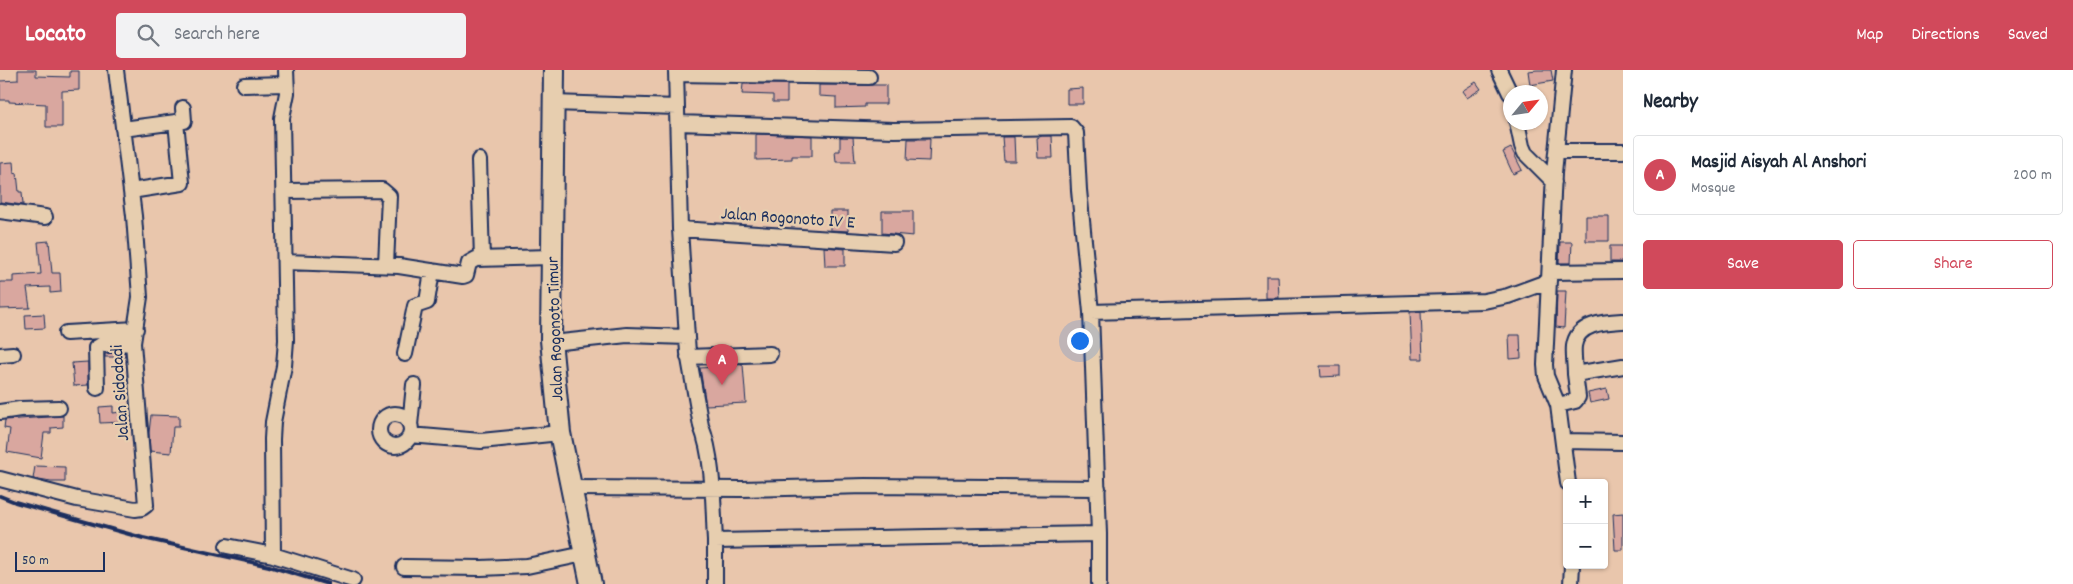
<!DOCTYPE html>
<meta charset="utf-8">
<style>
:root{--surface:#fff;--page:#f2f2f3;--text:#1f2937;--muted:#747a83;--line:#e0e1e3;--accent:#d1495b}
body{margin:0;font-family:Dekko,sans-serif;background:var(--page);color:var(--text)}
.controls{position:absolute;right:15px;bottom:15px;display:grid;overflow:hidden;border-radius:5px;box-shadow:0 1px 4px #0004}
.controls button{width:45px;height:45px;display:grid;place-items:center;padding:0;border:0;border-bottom:1px solid var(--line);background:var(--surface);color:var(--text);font:25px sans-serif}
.compass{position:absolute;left:1503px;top:15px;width:45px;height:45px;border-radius:50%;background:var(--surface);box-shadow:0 1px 4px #0004;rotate:61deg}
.scale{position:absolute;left:15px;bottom:12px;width:90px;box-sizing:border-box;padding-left:5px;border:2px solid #1b2f5e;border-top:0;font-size:14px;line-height:18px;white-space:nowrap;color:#1b2f5e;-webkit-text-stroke:4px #e7ceaf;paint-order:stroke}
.you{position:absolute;left:1079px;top:270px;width:18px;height:18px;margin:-12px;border:4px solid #fff;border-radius:50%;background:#1a73e8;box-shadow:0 0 0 8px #1a73e833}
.badge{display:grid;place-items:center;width:32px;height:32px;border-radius:50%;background:var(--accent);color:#fff;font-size:16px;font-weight:700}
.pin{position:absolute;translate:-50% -41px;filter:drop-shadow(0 1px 2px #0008)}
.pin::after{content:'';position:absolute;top:26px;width:18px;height:15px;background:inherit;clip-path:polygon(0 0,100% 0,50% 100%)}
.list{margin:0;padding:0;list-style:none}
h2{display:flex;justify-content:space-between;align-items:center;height:65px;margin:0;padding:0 20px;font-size:21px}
h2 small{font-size:16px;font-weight:400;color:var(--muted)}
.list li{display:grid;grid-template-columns:32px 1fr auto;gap:15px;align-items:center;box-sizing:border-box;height:80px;margin:0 10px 10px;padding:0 10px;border:1px solid var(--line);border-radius:5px}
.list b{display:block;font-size:19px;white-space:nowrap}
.list p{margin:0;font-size:16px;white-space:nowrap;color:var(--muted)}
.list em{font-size:16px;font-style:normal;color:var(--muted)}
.actions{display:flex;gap:10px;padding:15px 20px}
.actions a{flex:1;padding:11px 0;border:1px solid var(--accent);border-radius:5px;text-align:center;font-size:18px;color:var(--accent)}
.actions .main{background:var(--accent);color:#fff}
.icon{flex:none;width:28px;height:28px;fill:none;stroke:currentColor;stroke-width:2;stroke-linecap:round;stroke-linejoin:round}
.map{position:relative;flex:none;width:1623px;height:514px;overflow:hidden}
header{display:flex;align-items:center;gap:30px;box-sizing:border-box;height:70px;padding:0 25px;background:var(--accent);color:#fff}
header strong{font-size:24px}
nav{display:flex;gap:28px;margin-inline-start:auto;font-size:18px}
.search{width:350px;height:45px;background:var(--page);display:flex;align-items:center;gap:12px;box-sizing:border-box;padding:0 18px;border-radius:5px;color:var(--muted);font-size:19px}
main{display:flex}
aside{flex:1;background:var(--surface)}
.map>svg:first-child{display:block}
.building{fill:#d9a79f;stroke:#1b2f5e}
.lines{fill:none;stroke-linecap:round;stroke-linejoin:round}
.street-casing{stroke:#1b2f5e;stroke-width:18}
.secondary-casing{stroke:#1b2f5e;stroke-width:24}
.street{stroke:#e7ceaf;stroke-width:14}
.secondary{stroke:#e7ceaf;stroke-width:20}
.rail{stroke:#1b2f5e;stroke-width:4}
.labels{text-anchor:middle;stroke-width:4.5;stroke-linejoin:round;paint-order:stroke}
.street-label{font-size:18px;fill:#1b2f5e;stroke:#e7ceaf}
</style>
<header>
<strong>Locato</strong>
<div class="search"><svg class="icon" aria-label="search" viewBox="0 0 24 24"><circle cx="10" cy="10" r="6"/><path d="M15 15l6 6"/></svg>Search here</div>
<nav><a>Map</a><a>Directions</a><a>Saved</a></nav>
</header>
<main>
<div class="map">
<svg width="1623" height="514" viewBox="0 0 1623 514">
<rect width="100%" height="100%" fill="#e9c6ac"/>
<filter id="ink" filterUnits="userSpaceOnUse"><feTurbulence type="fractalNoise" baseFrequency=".02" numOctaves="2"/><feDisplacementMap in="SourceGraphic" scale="10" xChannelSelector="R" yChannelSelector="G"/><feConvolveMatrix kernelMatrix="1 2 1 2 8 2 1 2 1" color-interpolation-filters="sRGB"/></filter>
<g filter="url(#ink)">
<path class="building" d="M18 0H36V6L70 7V1H79V20L62 21V57H46V34L9 32V30H0V11L18 10Z
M1537 0H1551L1553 11 1530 15 1528 1Z
M1476 12 1481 19 1467 28 1462 21Z
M743 14H787V32H773V25L742 24Z
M819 15H886V34H865V37L836 38V27L819 26Z
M1083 18V34H1067V19Z
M756 64 812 66V86H792V89L756 90Z
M1042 66H1052L1053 88H1038L1037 68Z
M840 67H853L855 92H836L835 81H840Z
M1002 67H1014L1015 91H1004Z
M908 69H930L929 91 907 90Z
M1511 78 1522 100 1513 104 1503 82Z
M13 92 14 104 17 103 19 122H22L23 135 0 132V93Z
M830 141H848V161L830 160Z
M882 141H913V166L882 163Z
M1586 146H1609V171H1586Z
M49 171 52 203H60L61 222 50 223V217L27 218 30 238 0 239V212H13V206L41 204 38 172Z
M1560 172H1572L1571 193H1559Z
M1610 176H1623V192H1610Z
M824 177 845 179V196H825Z
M1266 206H1278L1279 228H1266Z
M1557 221H1566L1564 258 1556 257Z
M1410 242H1421L1423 289H1412Z
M44 244 45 258 26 259 25 245Z
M1509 265H1520L1521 288 1510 289Z
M125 282V287H105V284Z
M88 292V315L74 316 72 293Z
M743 295 746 333 706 335 700 298Z
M1320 296H1340V306L1321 307Z
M1607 319 1609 329 1590 333 1588 323Z
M113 336V343L121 342V352L100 353 99 337Z
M151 345 179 346V357H173L171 383 150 381 149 363Z
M63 346V357L51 358V363H44L41 388 7 382 10 359 4 358 5 350Z
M35 396 65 397V412H51L33 409Z
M1623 443V480H1615L1613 444Z"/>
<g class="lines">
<defs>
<path id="street" d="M676 0 680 159 688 283 701 356C714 388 713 437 715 471L1099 464 1091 242 1484 231 1508 226 1549 211
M1499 0 1510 23
M1564 0 1554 103 1545 295 1546 306 1558 335 1568 413
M677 4 869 7
M244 15 286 14
M553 33 677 37
M176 52 184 51 183 38
M1517 52 1522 76 1525 83 1554 112
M678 53 894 60 1071 57 1076 63 1079 120 1091 242
M123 59 176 52 182 113 131 121
M1557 81H1623
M479 90 482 189
M284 121 382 120 389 126 386 195
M0 141 45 147
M680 159 894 173
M285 192 399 196 463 206 466 205 469 193 476 189 551 187
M1550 202 1623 201
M66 263 136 259
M552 273 627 265 687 267
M405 284 415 236 427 232 432 201
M0 285 13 284
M688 287 770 284
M1575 304C1575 295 1573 285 1574 276 1577 253 1605 252 1623 251
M97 318 96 278 101 275 133 273
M1558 335 1575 331 1578 327 1575 304 1623 296
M0 342 20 339 59 338
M379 360a16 16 0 1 1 32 0a16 16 0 1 1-32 0Z
M410 355 414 315
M410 365 481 371 560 363
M1563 371 1623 372
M0 409 77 429 135 439 142 438 146 435 133 273 140 227 134 146 116 0
M570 418 742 419 865 416 1098 418
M1099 464V514
M715 471V514
M227 476 273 485 353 510
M273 485 272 369 273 352 284 296 286 270 282 48 287 23 286 0
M404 497 481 498 527 496 584 484
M1571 514 1572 495"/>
<path id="secondary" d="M554 0 551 270 560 363 591 514"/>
</defs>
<use href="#street" class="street-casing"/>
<use href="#secondary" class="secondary-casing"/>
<use href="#street" class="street"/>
<use href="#secondary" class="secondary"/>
<path class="rail" d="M0 426 15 432 143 468 269 496 328 514"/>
</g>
</g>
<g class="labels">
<g class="street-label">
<text transform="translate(788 147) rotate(4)" y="6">Jalan Rogonoto IV E</text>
<text transform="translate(554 259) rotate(-92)" y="6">Jalan Rogonoto Timur</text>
<text transform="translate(119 323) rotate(-94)" y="6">Jalan Sidodadi</text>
</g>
</g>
</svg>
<div class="controls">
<button>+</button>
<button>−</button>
</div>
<svg class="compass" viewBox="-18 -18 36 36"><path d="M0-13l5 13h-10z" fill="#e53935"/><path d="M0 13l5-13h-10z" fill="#747a83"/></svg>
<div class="scale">50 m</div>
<div class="you"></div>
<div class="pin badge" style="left:722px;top:315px">A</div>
</div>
<aside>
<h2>Nearby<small></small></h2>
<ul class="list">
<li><span class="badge">A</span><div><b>Masjid Aisyah Al Anshori</b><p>Mosque</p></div><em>200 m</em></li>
</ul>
<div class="actions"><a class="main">Save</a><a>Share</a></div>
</aside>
</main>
